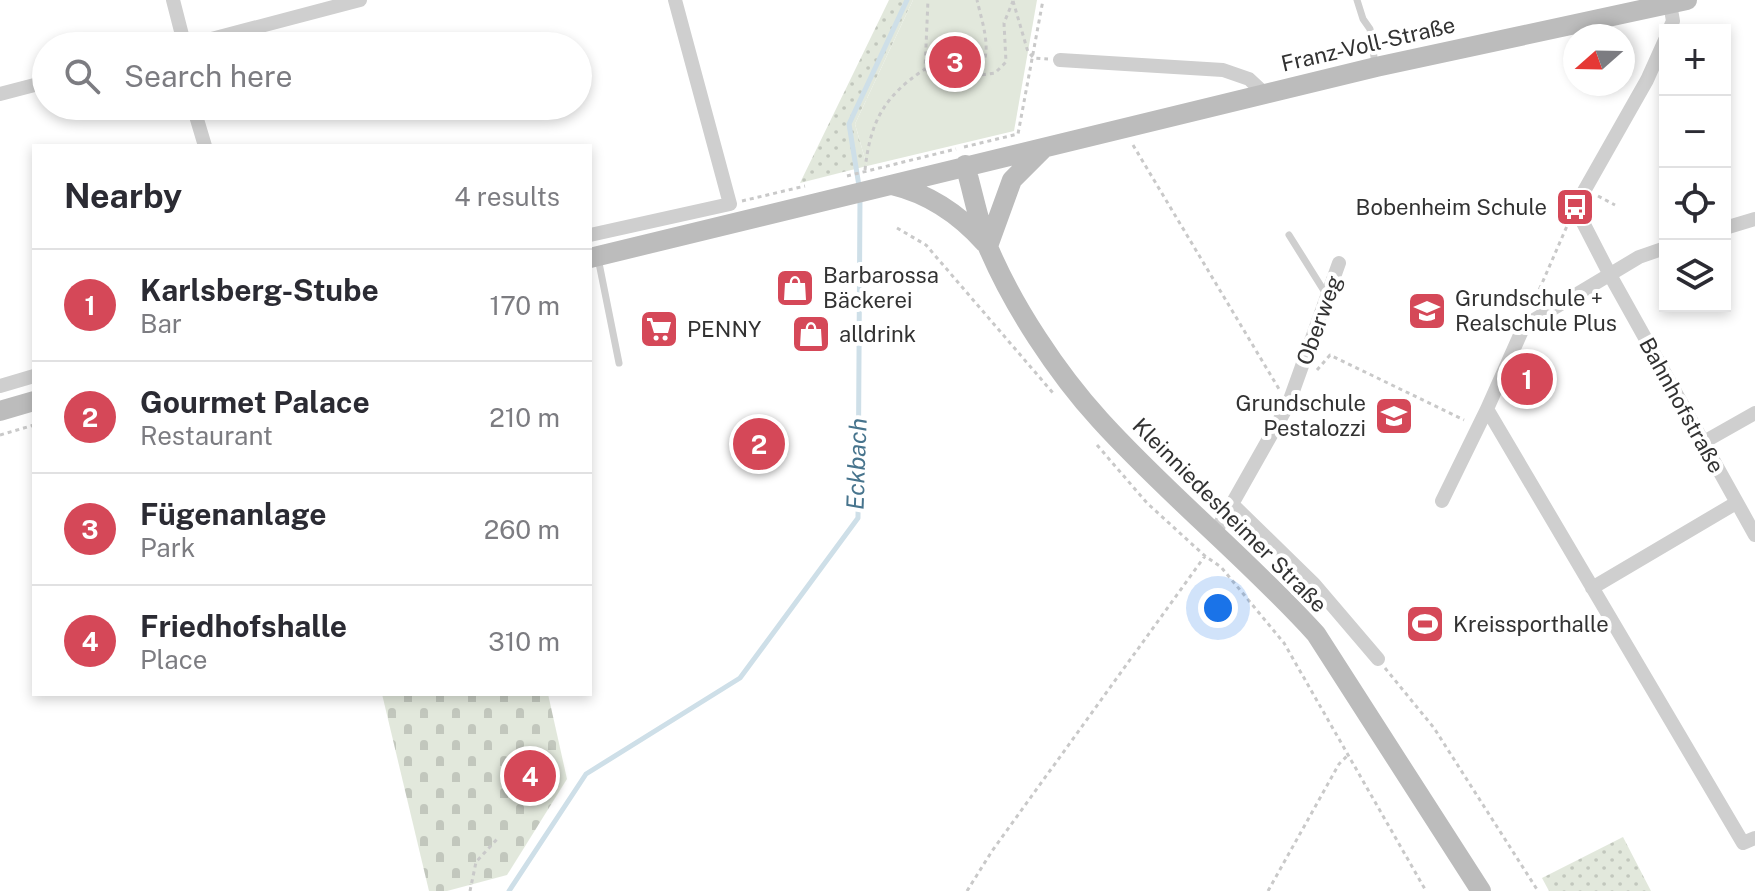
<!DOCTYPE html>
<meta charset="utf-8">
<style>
:root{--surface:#fff;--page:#f7f7f7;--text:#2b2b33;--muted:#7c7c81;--line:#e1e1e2;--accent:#d54858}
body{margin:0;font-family:"Public Sans",sans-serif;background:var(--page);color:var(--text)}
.controls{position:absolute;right:24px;top:24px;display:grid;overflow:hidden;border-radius:0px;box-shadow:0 4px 12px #0003}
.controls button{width:72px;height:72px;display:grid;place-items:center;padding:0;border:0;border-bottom:2px solid var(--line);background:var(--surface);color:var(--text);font:40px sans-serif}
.compass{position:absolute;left:1563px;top:24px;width:72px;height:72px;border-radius:50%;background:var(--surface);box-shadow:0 4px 12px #0003;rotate:250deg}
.you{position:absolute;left:1218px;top:608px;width:28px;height:28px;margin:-20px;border:6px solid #fff;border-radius:50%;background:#1a73e8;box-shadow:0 0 0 12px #1a73e833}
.badge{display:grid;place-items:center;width:52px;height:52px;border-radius:50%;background:var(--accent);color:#fff;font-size:26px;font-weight:700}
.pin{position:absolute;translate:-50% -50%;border:4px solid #fff;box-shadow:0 2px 8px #0006}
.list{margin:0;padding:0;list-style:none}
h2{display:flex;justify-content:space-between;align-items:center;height:104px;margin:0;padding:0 32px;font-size:34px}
h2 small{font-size:26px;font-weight:400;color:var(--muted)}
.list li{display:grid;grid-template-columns:52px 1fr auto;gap:24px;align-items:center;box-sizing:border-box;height:112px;padding:0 32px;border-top:2px solid var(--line)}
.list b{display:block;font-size:30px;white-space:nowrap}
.list p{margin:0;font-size:26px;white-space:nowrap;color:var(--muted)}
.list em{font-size:26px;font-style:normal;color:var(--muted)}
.icon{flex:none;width:44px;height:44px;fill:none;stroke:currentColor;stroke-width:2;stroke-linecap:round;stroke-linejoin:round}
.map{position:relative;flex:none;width:1755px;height:891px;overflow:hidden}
.search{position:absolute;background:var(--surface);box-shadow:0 4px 12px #0003;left:32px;top:32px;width:560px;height:88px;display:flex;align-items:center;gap:20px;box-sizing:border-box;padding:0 28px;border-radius:44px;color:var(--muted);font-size:30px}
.panel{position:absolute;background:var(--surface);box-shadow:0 4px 12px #0003;left:32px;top:144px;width:560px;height:552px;border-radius:0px}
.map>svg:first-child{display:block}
.grass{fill:url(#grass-dots)}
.cemetery{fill:url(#cemetery-stones)}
.park{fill:#e2e8dc}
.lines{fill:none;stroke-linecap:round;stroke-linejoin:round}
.stream{stroke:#cedfe8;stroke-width:5}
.path{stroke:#c9c9c9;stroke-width:3;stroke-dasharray:4 4;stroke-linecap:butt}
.service{stroke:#cfcfcf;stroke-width:7}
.minor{stroke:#cfcfcf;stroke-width:14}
.secondary{stroke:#bcbcbc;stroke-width:20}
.labels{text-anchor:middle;stroke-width:8;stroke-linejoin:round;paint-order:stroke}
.street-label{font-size:22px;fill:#323232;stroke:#fff}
.poi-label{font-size:22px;fill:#323232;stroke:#fff;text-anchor:start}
.water-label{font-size:24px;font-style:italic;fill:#47748d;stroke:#fff}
</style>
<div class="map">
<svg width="1755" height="891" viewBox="0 0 1755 891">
<defs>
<pattern id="grass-dots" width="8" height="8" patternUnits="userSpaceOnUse" patternTransform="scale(2)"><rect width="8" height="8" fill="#e2e8dc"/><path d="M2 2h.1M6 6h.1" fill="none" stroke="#c2c7bd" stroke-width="1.8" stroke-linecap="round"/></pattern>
<pattern id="cemetery-stones" width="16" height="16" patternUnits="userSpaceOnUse" patternTransform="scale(2)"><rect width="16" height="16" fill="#e2e8dc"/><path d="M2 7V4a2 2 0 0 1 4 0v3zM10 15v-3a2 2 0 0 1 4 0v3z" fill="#c2c7bd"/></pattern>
</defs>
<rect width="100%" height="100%" fill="#fff"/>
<path class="grass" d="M889 0H913L855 124 867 166 800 183Z
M1623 837 1651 891H1549L1542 878Z"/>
<path class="cemetery" d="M382 694H548L567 779 507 875 447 891H429Z"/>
<path class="park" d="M913 0H1037L1014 131 867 166 855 124Z"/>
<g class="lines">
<path class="stream" d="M859 186 849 124 907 0
M509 891 586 774 740 678 858 518 860 196"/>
<path class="path" d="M1013 1 1028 52 1034 58 1048 59
M925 69C936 78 946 80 960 78 1001 72 983 27 977 0
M974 76 995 73 1006 62 1004 23 1013 1
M1133 145 1279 389
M964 147 1018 134 1043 0
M865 170C870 122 884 96 925 69L928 0
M847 176 956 149
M1598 196 1615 205
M742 201 805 186
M897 228 926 245 1053 393
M1533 304 1567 226
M1317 370 1330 355 1464 420
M0 435 34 425
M1097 445 1147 503 1205 556 1221 567 1284 643 1426 891
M1385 668 1434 728 1538 891
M470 891 476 862 499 837
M967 891 992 851 1205 556
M1268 891 1339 764 1349 754"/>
<path class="service" d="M1357 0 1363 19 1370 29 1375 64
M1289 235 1326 294
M598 258 619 363"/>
<path class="minor" d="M173 0 182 35 177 46
M1669 30 1673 21 1670 4
M1665 40 1647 80 1575 207 1610 275 1755 535
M185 46 360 0
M1060 60 1223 70 1249 79 1264 93
M0 94 46 82
M193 106 205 146
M1725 228 1755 219
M590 235 730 204 675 0
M1665 248 1639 257 1524 326 1487 409 1743 843 1755 838
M0 386 34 376
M1702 443 1755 413
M1442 501 1487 409
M1232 504 1288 405 1339 263
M1215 532 1232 504 1314 584 1378 659
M1592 588 1736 503"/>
<path class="secondary" d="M965 165C973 192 978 221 988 247 1013 306 1057 373 1100 420 1168 495 1248 559 1316 634L1481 891
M892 185C930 194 959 214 985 243
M988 246 1012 180 1044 148
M590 258 1376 67 1687 0
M0 411 34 401"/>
</g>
<defs>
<symbol id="bus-square" viewBox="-11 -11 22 22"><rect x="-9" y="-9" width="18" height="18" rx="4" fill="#d54858" stroke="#fff"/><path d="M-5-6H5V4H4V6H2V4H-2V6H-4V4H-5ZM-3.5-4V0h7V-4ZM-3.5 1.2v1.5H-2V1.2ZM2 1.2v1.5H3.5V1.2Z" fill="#fff"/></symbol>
<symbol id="shop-square" viewBox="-11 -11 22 22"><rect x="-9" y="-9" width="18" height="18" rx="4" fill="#d54858" stroke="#fff"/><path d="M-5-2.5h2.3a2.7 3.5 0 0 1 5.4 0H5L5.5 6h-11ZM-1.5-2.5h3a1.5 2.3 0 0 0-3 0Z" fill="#fff"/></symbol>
<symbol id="school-square" viewBox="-11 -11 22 22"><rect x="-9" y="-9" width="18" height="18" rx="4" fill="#d54858" stroke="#fff"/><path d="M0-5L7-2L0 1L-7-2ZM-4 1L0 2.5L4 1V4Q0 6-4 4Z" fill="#fff"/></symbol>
<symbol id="supermarket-square" viewBox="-11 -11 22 22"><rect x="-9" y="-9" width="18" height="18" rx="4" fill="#d54858" stroke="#fff"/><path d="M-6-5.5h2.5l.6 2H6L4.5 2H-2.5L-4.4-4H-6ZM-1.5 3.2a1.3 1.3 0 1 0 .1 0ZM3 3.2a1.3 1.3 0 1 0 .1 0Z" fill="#fff"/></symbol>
<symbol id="stadium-square" viewBox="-11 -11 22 22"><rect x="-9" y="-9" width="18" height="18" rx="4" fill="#d54858" stroke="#fff"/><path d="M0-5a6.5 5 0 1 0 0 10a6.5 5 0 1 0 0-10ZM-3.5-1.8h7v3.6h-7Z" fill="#fff"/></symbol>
</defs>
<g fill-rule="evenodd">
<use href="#bus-square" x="1553" y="185" width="44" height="44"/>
<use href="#shop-square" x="773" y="266" width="44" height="44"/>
<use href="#school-square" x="1405" y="289" width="44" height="44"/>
<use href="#supermarket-square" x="637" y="307" width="44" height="44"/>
<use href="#shop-square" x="789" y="312" width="44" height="44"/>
<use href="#school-square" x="1372" y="394" width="44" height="44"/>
<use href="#stadium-square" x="1403" y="602" width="44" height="44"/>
</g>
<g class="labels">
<g class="street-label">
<text transform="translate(1368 44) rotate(-13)" y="8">Franz-Voll-Straße</text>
<text transform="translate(1319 320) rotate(-70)" y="8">Oberweg</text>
<text transform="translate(1682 405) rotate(61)" y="8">Bahnhofstraße</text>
<text transform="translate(1230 515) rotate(45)" y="8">Kleinniedesheimer Straße</text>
</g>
<g class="poi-label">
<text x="1547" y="215" text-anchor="end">Bobenheim Schule</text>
<text x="823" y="283">Barbarossa<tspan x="823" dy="25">Bäckerei</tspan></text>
<text x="1455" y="306">Grundschule +<tspan x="1455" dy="25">Realschule Plus</tspan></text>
<text x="687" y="337">PENNY</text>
<text x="839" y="342">alldrink</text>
<text x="1366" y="411" text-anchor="end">Grundschule<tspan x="1366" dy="25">Pestalozzi</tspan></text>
<text x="1453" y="632">Kreissporthalle</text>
</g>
<g class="water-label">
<text transform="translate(857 464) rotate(-88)" y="8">Eckbach</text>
</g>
</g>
</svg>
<div class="controls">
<button>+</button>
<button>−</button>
<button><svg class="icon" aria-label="locate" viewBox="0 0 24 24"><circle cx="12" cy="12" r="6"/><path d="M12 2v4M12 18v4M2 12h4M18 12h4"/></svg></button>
<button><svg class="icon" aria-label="layers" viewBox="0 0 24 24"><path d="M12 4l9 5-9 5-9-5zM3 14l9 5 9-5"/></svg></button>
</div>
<svg class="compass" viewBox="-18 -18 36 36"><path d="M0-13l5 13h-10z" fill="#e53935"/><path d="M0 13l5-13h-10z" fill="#7c7c81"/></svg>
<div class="you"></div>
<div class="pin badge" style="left:1527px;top:379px">1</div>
<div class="pin badge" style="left:759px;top:444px">2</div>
<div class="pin badge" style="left:955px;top:62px">3</div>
<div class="pin badge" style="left:530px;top:776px">4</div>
<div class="search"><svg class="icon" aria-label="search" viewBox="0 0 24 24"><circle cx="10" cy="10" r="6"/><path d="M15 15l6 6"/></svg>Search here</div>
<section class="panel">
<h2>Nearby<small>4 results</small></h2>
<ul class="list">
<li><span class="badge">1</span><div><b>Karlsberg-Stube</b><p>Bar</p></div><em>170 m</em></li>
<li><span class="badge">2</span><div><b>Gourmet Palace</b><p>Restaurant</p></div><em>210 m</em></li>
<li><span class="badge">3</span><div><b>Fügenanlage</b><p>Park</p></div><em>260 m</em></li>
<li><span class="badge">4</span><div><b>Friedhofshalle</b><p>Place</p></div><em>310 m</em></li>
</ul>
</section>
</div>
